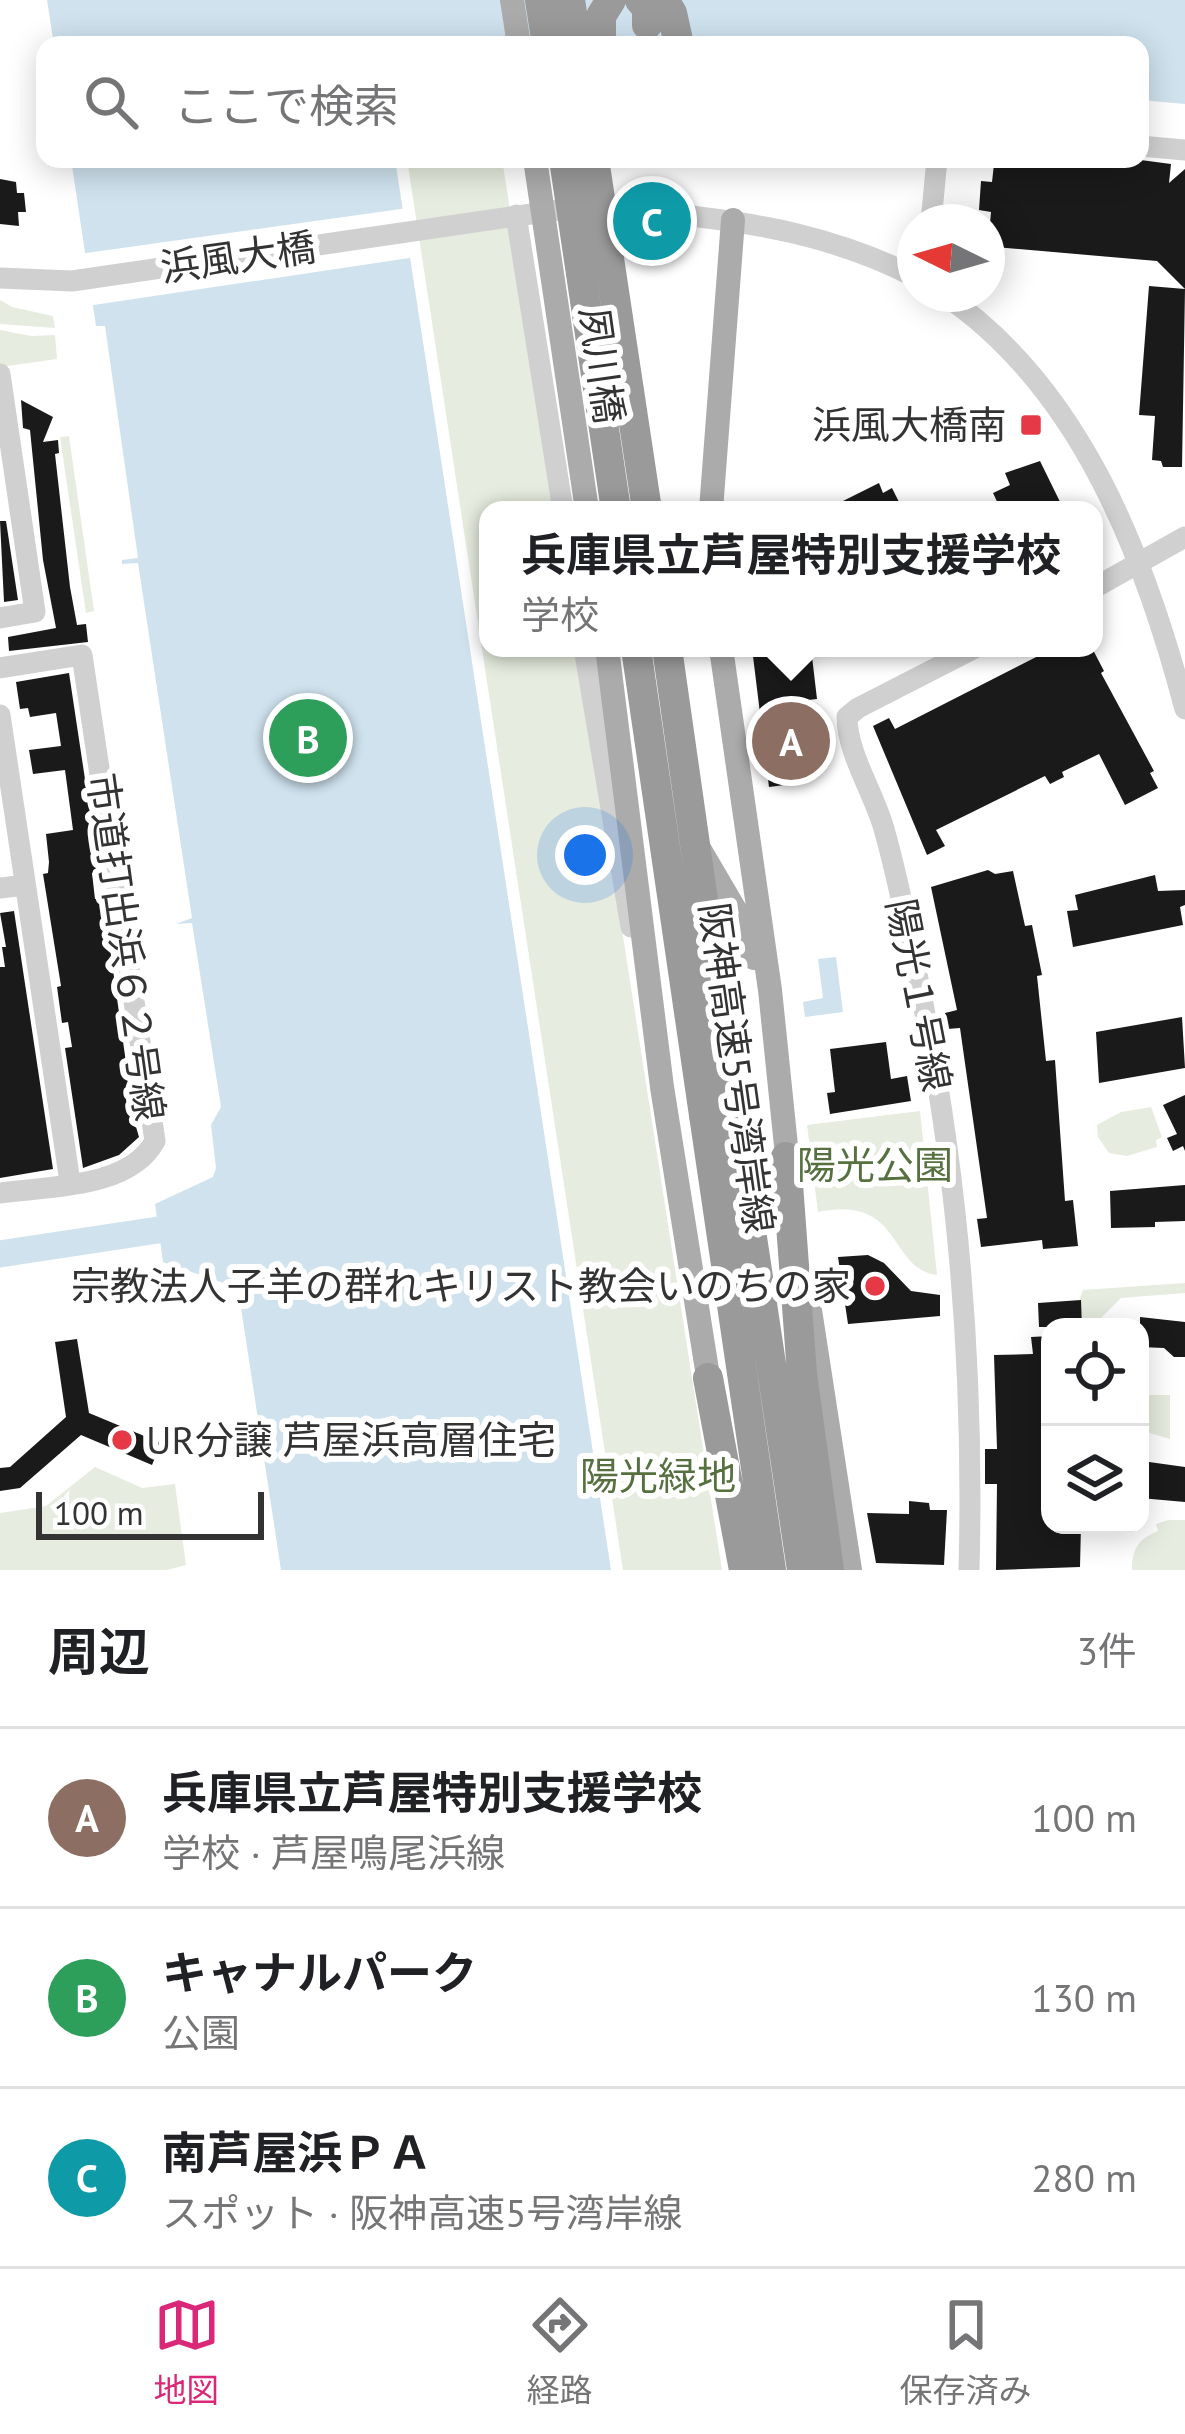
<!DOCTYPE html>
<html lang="ja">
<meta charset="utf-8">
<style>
:root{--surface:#fff;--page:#f2f2f2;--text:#202124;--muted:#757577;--line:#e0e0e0;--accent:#db2777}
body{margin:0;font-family:"PT Sans","Noto Sans JP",sans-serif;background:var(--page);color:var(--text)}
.controls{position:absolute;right:36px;bottom:36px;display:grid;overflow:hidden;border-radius:24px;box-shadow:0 6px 30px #0003}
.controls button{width:108px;height:108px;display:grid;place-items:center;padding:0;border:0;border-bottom:3px solid var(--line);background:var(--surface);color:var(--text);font:60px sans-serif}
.compass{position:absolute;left:897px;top:204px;width:108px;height:108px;border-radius:50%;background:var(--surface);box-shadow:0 6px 30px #0003;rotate:275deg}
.scale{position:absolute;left:36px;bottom:30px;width:228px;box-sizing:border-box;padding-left:12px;border:6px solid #333;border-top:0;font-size:33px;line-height:42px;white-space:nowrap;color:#333;-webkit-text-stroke:9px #fff;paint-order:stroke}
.you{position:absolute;left:585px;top:855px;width:42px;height:42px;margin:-30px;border:9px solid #fff;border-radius:50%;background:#1a73e8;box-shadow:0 0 0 18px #1a73e833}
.badge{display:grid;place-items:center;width:78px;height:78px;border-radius:50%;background:var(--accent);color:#fff;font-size:39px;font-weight:700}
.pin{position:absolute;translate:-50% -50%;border:6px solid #fff;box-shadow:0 3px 12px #0006}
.popup{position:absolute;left:479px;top:501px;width:624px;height:156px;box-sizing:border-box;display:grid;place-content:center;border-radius:24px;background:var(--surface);filter:drop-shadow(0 3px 9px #0005);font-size:39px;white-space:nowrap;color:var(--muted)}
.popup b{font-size:45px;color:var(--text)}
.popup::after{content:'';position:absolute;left:50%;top:100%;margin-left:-24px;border:24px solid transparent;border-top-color:var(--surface)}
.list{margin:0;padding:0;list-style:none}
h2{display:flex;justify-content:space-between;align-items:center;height:156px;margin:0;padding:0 48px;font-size:51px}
h2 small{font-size:39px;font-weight:400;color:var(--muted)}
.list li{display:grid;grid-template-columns:78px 1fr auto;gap:36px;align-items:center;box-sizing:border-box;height:180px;padding:0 48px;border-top:3px solid var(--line)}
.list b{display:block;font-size:45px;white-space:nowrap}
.list p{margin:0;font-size:39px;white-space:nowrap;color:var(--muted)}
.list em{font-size:39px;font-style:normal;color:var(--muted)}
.icon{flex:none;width:66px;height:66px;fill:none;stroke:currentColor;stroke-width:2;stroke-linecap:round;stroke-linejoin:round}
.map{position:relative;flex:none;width:1185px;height:1570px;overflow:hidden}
.search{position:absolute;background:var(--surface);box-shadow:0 6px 30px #0003;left:36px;right:36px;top:36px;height:132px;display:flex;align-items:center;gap:30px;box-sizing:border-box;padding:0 42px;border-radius:24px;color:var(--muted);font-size:45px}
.sheet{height:696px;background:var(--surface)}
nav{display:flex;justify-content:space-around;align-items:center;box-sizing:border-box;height:168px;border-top:3px solid var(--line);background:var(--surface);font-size:33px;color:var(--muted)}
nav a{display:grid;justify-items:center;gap:6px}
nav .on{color:var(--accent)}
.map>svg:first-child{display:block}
.green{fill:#e6ecdf}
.water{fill:#cfe2ee}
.pier{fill:#fff}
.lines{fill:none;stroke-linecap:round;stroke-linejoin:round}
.river{stroke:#cfe2ee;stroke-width:27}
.building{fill:#1a1a1a}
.minor{stroke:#d0d0d0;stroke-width:21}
.major{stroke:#ababab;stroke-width:24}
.highway{stroke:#9a9a9a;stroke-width:30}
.major-bridge{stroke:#ababab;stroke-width:24}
.highway-bridge{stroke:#9a9a9a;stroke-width:30}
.poi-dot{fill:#e63946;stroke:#fff;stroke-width:4.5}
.labels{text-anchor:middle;stroke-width:12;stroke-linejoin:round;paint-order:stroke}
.street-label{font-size:39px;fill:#333;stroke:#fff}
.poi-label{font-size:39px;fill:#333;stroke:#fff;text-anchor:end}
.park-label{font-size:39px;fill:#56703f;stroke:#fff}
</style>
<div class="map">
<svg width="1185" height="1570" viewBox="0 0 1185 1570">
<rect width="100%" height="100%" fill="#fff"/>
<path class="green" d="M407 159H502L557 510H488V648H578L722 1570H623Z
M0 300 12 307 53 316 55 328 0 324Z
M0 330 31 336 55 335 57 359 0 367Z
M69 436 94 611 86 613 60 437Z
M1151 1107 1162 1137 1156 1140 1157 1147 1127 1156 1109 1153 1098 1137 1097 1125 1121 1112Z
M920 1111 937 1275C888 1269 903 1194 818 1212L807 1125Z
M1185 1283V1293L1121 1298 1095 1324 1083 1326 1080 1298 1083 1290Z
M1140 1395H1170V1439L1140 1430Z
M95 1467 142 1488 175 1484 186 1565 167 1570H0V1513L46 1506Z
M1168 1520H1185V1570H1132C1132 1549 1138 1539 1158 1531L1156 1524Z"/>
<path class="water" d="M47 0H1185V104L1140 100V45H448L378 41 377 45H54Z
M71 159H395L611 1570H281L238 1288 163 1262 155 1204 213 1177 216 1168 211 1125 221 1107 192 923 176 924 192 918 138 563 122 564V560L138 558 105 326H96Z
M836 957 843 1012 805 1017 803 1002 823 998 818 959Z"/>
<path class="pier" d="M408 208 416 257 87 306 79 254Z"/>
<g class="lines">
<path class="river" d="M0 1254 158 1230"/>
</g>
<path class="building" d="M1000 159H1133L1171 164 1169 183 1185 169V289L1157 261 995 247 996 236 989 235 991 212 979 210 981 181 992 182 994 164Z
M0 179 16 182 17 193H24L26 212H18L19 226 0 224Z
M639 225 667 228 671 254 640 259 635 229Z
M1149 286 1185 289 1182 467H1163L1161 461 1152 460 1155 416 1139 415Z
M21 400 53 417 43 442 58 440 59 453 55 454 70 587 77 625 86 624 88 642 9 651 8 637 56 628 43 560 30 430 23 428Z
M1040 461 1064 510H1001L993 493 1010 485 1005 473Z
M879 483 883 493 892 488 903 510H825Z
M0 521H6L18 600 4 602Z
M752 648H811L817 699 799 701 802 734 821 773 807 782 769 787Z
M1054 648H1092L1104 671 1101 673 1154 771 1150 773 1158 788 1125 805 1099 754 1062 772 1064 777 1050 784 1045 776 936 830 945 846 927 855 873 726 889 718 895 729Z
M69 673 99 872 92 873 95 899 103 898 134 1120 139 1137 119 1155 83 1168 65 1048 72 1047 68 1022 62 1023 57 987 61 986 43 874 48 873 49 862 46 834 73 830 65 770 33 774 29 750 61 746 56 713 30 717 28 708 20 709 16 682Z
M988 870 995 874 1013 871 1025 926 1032 925 1042 975 1037 976 1046 1061 1055 1060 1065 1201 1073 1200 1078 1246 1043 1249 1042 1240 981 1247 977 1219 987 1218 960 1028 947 1029 945 1013 957 1010 931 887Z
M1155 875 1158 891 1185 890V905L1180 907 1183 925 1073 947 1067 911 1078 910 1075 895Z
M14 911 53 1169 0 1178V967H5L2 947H6L0 913Z
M1182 1017 1185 1068 1099 1083 1096 1032Z
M886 1042 891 1079 907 1076 911 1101 830 1114 827 1093 835 1092 830 1049Z
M1185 1095V1151L1183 1146 1173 1151 1167 1138 1177 1134 1163 1105Z
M1185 1185V1221L1155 1222V1227L1111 1228 1110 1191Z
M868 1255 884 1263 911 1291 940 1295V1316L848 1324 838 1257Z
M1081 1300 1082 1327H1039L1038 1303Z
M1140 1317 1185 1322V1357H1174L1164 1348 1140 1347Z
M1050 1336V1525H1081L1080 1567 996 1570 997 1484H985V1449H997L994 1355 1033 1354 1031 1337Z
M77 1339 89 1413 161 1443 152 1465 81 1435 20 1488 0 1491V1468L10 1467 66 1417 55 1342Z
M1149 1462 1185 1467V1502L1140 1498V1484H1145Z
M909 1501 929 1503 930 1510H947L944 1565 876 1563 867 1513 909 1514Z"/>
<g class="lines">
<path class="minor" d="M1140 146 1185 150
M589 207C617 207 645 211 673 214 759 223 837 237 915 277
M516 215 563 510
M931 222 937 159
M0 278 72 281 558 210
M943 294C1080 387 1144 554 1185 709
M0 374 35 612 0 618
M1094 588 1185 537
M584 648 631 927
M0 668 82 655 155 1141C129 1189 48 1186 0 1193
M0 715 70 1182
M0 888 25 885
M969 1570C974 1377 959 1178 920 989 909 936 899 881 884 829 874 793 847 753 847 717L858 708 975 648"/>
<path class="major" d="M512 0 519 45
M711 510 733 220
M607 648 662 1087 711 1395
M721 648 770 990 789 1175
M700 850 741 920 754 958
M810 1310 850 1570"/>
<path class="highway" d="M540 0 547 45
M570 0 577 45
M640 0 647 8V25
M664 0 672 13 679 45
M601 45V16L611 0
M733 1111 802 1570
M704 1115 771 1570
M786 1157 802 1374 829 1570
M708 1378 744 1570"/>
<path class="major-bridge" d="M535 159 587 510"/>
<path class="highway-bridge" d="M564 159 616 510
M594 159 647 510
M636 648 704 1115
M667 648 733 1111"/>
</g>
<g class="poi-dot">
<rect x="1019" y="413" width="24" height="24" rx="6"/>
<circle cx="875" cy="1286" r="12"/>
<circle cx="122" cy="1440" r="12"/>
</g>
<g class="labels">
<g class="street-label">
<text transform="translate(238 257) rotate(-8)" y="14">浜風大橋</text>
<text transform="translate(602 365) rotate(82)" y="14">夙川橋</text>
<text transform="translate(126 947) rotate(82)" y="14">市道打出浜６２号線</text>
<text transform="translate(919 995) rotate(79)" y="14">陽光１号線</text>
<text transform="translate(737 1068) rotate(82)" y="14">阪神高速5号湾岸線</text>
</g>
<g class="poi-label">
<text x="1007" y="439">浜風大橋南</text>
<text x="851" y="1300">宗教法人子羊の群れキリスト教会いのちの家</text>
<text x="146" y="1454" text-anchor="start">UR分譲 芦屋浜高層住宅</text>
</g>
<g class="park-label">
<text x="875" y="1179">陽光公園</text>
<text x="658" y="1490">陽光緑地</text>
</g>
</g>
</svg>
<div class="controls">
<button><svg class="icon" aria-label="locate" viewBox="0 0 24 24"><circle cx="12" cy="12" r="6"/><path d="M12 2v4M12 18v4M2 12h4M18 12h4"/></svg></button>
<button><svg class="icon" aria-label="layers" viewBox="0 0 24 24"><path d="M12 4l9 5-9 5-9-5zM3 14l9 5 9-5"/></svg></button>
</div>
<svg class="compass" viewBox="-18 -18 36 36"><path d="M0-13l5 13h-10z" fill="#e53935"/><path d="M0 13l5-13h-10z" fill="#757577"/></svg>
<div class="scale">100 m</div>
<div class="you"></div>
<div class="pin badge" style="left:791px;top:741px;background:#8d6e63">A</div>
<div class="popup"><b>兵庫県立芦屋特別支援学校</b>学校</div>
<div class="pin badge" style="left:308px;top:738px;background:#2e9e5b">B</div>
<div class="pin badge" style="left:652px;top:221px;background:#0f9aa8">C</div>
<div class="search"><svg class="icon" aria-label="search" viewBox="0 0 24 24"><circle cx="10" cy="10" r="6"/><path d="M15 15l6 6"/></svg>ここで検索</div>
</div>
<section class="sheet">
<h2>周辺<small>3件</small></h2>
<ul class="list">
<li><span class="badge" style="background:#8d6e63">A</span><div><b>兵庫県立芦屋特別支援学校</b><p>学校 · 芦屋鳴尾浜線</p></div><em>100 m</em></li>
<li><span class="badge" style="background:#2e9e5b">B</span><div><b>キャナルパーク</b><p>公園</p></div><em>130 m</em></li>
<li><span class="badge" style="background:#0f9aa8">C</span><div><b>南芦屋浜ＰＡ</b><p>スポット · 阪神高速5号湾岸線</p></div><em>280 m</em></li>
</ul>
</section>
<nav>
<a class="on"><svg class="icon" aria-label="map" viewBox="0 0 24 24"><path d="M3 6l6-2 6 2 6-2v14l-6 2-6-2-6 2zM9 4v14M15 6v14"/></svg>地図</a>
<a><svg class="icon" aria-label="directions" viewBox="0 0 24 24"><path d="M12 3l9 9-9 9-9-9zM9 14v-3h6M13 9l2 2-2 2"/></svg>経路</a>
<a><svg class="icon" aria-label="saved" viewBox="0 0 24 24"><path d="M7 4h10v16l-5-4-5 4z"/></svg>保存済み</a>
</nav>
